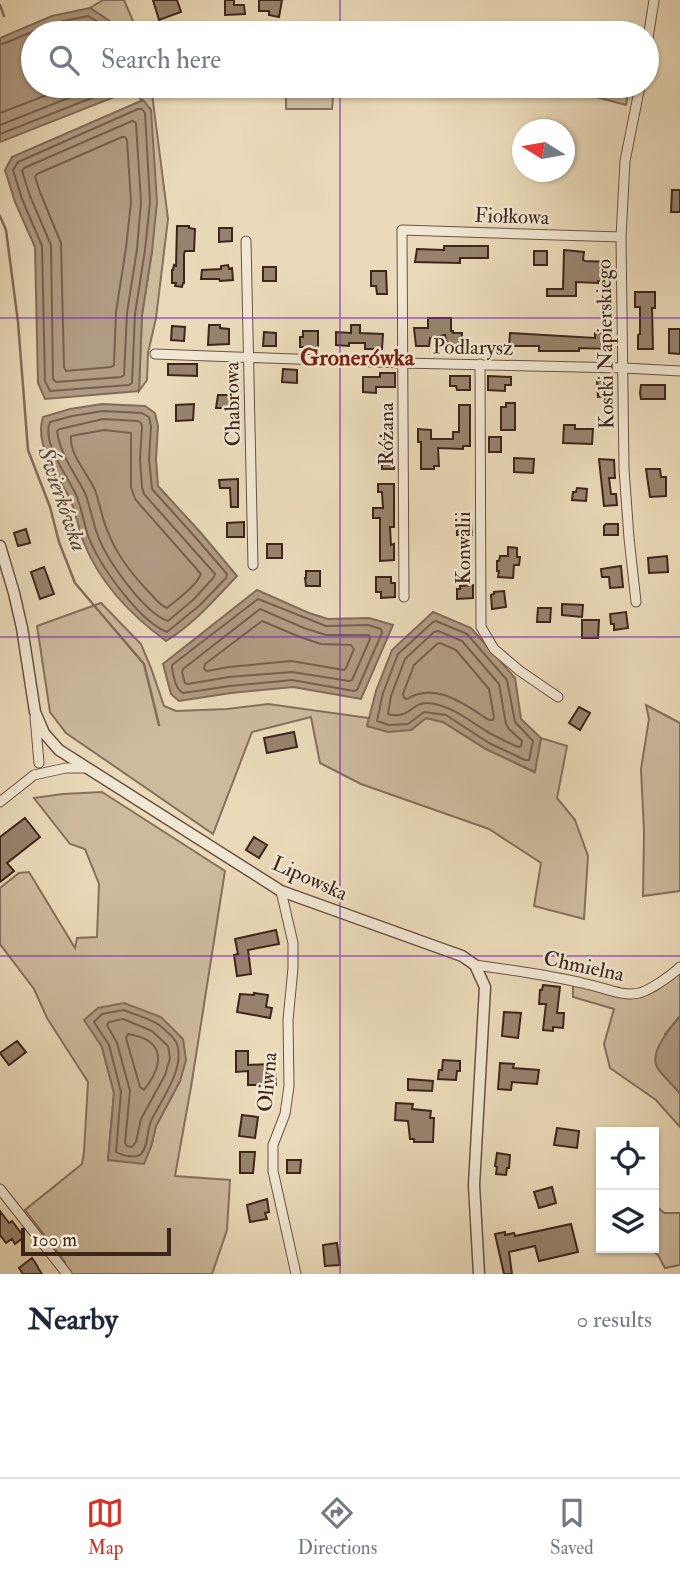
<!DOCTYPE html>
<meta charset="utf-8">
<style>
:root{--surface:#fff;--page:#f2f2f3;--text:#1f2937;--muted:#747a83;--line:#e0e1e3;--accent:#d93025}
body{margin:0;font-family:"IM FELL Double Pica",serif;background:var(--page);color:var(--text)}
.controls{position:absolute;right:21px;bottom:21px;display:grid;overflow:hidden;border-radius:0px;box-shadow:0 2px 5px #0004}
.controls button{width:63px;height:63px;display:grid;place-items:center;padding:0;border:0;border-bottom:2px solid var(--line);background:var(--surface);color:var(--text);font:35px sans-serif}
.compass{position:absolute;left:512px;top:119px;width:63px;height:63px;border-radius:50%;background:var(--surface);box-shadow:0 2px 5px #0004;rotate:281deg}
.scale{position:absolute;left:21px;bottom:18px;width:150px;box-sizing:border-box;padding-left:7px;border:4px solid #3e251a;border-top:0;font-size:19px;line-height:24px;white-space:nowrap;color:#3e251a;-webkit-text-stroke:5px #f1e7d2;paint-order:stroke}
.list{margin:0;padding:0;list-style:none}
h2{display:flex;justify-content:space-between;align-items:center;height:91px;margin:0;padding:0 28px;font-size:30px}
h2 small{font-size:23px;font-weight:400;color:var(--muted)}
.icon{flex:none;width:38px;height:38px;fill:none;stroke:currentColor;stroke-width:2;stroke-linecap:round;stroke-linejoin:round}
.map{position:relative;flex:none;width:680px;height:1274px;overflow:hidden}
.search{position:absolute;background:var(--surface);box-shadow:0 2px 5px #0004;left:21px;right:21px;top:21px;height:77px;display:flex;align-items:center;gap:18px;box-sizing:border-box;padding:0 24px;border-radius:38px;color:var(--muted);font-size:26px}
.sheet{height:203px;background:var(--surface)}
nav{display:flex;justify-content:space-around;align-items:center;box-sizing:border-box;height:98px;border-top:2px solid var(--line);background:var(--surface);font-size:19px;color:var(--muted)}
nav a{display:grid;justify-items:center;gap:4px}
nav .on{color:var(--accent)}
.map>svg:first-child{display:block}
.green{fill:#cdbb9e;stroke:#86705c;stroke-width:2;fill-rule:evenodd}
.water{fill:#b09c83;stroke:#826c59;stroke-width:2}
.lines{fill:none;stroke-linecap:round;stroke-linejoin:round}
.shore{stroke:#77604e;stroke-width:2}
.stream{stroke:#826c59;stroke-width:2.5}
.building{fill:#97836d;stroke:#3e251a;stroke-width:2}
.minor-casing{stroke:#695242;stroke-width:11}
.tertiary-casing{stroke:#695242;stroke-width:13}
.minor{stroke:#f1e7d2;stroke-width:9}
.tertiary{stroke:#f1e7d2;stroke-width:10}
.grid{fill:none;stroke:#7b2cbf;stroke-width:2;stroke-opacity:0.55}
.labels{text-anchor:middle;stroke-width:5;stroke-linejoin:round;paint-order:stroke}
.street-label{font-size:21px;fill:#3e251a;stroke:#f1e7d2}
.neighbourhood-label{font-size:23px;font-weight:bold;fill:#7a1f14;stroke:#f1e7d2}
.water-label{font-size:23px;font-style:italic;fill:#60493a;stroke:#f1e7d2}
</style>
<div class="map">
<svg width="680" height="1274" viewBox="0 0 680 1274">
<rect width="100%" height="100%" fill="#eadab9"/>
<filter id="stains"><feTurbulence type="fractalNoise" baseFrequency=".00286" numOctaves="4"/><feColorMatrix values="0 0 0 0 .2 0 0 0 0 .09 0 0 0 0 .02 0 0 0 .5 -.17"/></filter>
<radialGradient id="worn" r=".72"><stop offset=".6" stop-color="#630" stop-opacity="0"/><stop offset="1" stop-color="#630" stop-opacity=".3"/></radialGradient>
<path class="green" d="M103 0H124L138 33H122L111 22 90 8Z
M133 86H151L168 219 156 318 148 353 147 380 139 391 142 315 152 251 151 110 132 90Z
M286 86H334L332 109H286Z
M555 86H599L628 93 626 105Z
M101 603 141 644 151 668 164 706 176 711 227 709 268 704 369 718 367 726 411 730 426 718 443 722 486 749 534 772 541 738 567 746 557 798 575 820 588 856 584 919 534 906 541 863 489 829 361 784 320 763 311 717 252 732 213 834 66 733 50 712 37 626Z
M646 705 680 723V891L643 896 644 832 641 769 649 719Z
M102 792 225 871 191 1087 175 1176 230 1180 227 1230 212 1274H63L65 1262 25 1210 82 1164 84 1152 88 1082 47 1018 34 989 0 944V888L19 873 29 872 75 948 77 938 97 937 99 884 85 849 70 844 34 798 63 794ZM102 1047 180 1081 156 1126 151 1147 108 1160 114 1093Z
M680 971V1016L665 1034 675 1086 680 1094V1127L656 1100 610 1068 604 1044 614 1009 573 997V985L635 998 657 990Z
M654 1204 664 1213H680V1265L665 1268 658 1255 649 1248H654Z"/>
<path class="water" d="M90 8 111 22 122 33H33V86H133L132 90 0 142V38L52 16Z
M143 100 151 110 157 202 152 251 142 315 139 391 45 399 38 383 35 247 15 202 5 170 12 157Z
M102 404 145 406 155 413 158 426 156 459 158 486 201 533 237 576C215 599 194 624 166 641 132 616 100 583 84 543 78 528 76 511 69 497 57 474 34 444 43 417L70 409Z
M257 590 309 613 328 619 369 618 393 625 361 699 293 687 231 693 179 701 171 694 163 664Z
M433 612 471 628 515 678 521 719 541 738 535 772 486 749 443 722 426 718 411 730 388 732 367 726 376 691 392 650Z
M124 1003 161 1017 183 1039 186 1060 180 1081 156 1126 151 1147 144 1164 108 1160 114 1093 102 1047 84 1020 98 1008Z
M680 1016V1094C674 1085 661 1075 657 1067 649 1051 671 1028 680 1016Z"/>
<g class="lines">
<path class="shore" d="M0 44 5 43 54 23 88 16 107 27 112 33
M138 109H142L145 113 150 202 145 250 135 314 132 383 129 385 50 391 45 381 42 246 22 199 13 170 18 162Z
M0 113 70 86
M132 121 135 122 136 124 141 202 137 249 127 313 124 375 121 377 56 382 53 379 51 245 30 196 22 171 24 168Z
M0 125 99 86
M0 134 122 86
M122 137H125L127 140 131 202 126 248 116 312 114 365 111 367 66 371 64 367 61 243 40 192 35 177 37 174Z
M103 411 142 413 149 417 151 426 149 459 152 489 196 538 227 574 226 578 200 605 167 632C139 621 100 566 89 538 84 525 82 510 77 497 69 478 41 443 50 422L72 416Z
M103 419 138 421 141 423 142 427 140 459 142 487 144 494 215 574 214 577 194 599 168 621C144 613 105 558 97 533 92 520 90 504 84 491 74 472 60 454 57 431L60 429Z
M104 430 131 433V487L135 499 201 574C195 587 179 598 167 608 159 605 154 597 147 590 131 573 116 554 108 532 102 519 100 504 95 490 88 474 69 454 71 436Z
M258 599 326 626 368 625 381 629 382 633 357 690 354 691 292 680 230 686 183 693C175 689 174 677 172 668V665Z
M260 609 304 628 326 635H369L370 639 352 680 349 681 292 672 229 677 188 684 185 683 182 672 183 669Z
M262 621 300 637 321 644 351 645 354 649 346 668 344 670 291 661 229 667 207 671 204 669 205 664Z
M436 621 467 634 507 680 515 722 533 741 529 760H525L489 743 446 715 424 712 408 724 389 725 377 721 383 693 398 654 433 622Z
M438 631 462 641 499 684 506 724 509 729 522 741 521 746 518 747C509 743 501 739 493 735 471 723 453 705 428 703 411 702 410 720 388 714L391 696 405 659 434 632Z
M440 643 456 650 489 689 494 717 493 720H489C465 705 436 681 407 699L404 698 403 694 414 665 437 644Z
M124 1010C135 1015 149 1018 159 1025 164 1029 175 1038 177 1044 185 1068 162 1099 152 1119 146 1129 149 1146 141 1154 136 1159 121 1155 116 1152L121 1092 109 1045 94 1022 102 1014Z
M123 1019 152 1031 168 1046 170 1058 165 1075 141 1119 136 1142 132 1147 127 1146 125 1143 130 1091 117 1043 107 1025 109 1022Z
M128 1034C166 1040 164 1064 144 1090L140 1087 126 1038Z"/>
<path class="stream" d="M0 5 4 16
M0 216 6 230 18 322 28 450 50 507 59 542 75 583 144 664 159 725"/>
</g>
<path class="building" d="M153 0H177L181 12 159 20Z
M225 0H234V5H244L245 14 225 15Z
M259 0H282L279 17 269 15V11H259Z
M672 190H680V212H671Z
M177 226H189V228L195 229 194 251H185L184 254V283H183L182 287 175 286 176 283H172V270H173L174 265 176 266Z
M219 228H232V241L219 242Z
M444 246H488V258H460V263L415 262 417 249 444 250Z
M564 250 584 252 583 260 585 261 609 262 607 281H598V283L576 282V296H547V289H563Z
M534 251H547V265H534Z
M228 265 229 269 232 268 233 280 220 281 219 279H201L202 270 221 269V266Z
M263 267H276V281H263Z
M371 271H386L387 294H377L376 286H371Z
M635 292H655V308H652L653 349H638V335L640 334V307H635Z
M428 318H451V331H453V333H462L461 349 448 348 445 335 430 338 429 346H416L414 328H428Z
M209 325H220V328L229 329V344L208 345Z
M351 325H360V333L383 334 382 349H365V343H349V346L336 345V332L351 333Z
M172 326 185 327 184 341 171 340Z
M669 329H680V354L669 353Z
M303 331H318V347H300V337H303Z
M264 332 276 333V346H263Z
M510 333 595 338V333H609V349L579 348V351H539V346H509Z
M168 364H197V376L168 375Z
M283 369 297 370V383L282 382Z
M380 373H395V387H376V393L363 392V377H380Z
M450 376H470V390H457L456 386H450Z
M488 376 511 377V385H505V391L488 390Z
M597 381H612V396L598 397Z
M641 385H665V399H641L640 393Z
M218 395H236V408H216Z
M506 403H515V430H501V407H506Z
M194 404 193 420 176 421V405Z
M459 405H470V446H463V449L438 448 439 466H434V469H421V442H418V429L431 430V439H453V432H459Z
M564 425H575V429H593L592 444 563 443Z
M489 437H501V452H489Z
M382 452H394V469H382Z
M514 458 534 459 533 473 514 472Z
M599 459 614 460 615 478H609L611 494H616L617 505 604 506Z
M646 469H660L661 477H666V496L650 497Z
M238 479V507H231L230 488H220L219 480Z
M378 484H394V527H390L391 545 394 544V560L380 561V518H373V508H383L382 492H378Z
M577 488 587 489 586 501 572 500 573 492H576Z
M460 516H467L468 519H471L472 535H457V520L459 519Z
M244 522V537H227V523Z
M606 524H618V535H604V526Z
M26 529 30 543 18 546 14 533Z
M267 544H282V558H267Z
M508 547 517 548V557H520L519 565H514L513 578 498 577 499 571H497V561H499L500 556H508Z
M667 556 668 572 649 573 648 558Z
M621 566 623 587 610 588 609 577H602L601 569Z
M44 567 54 594 40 599 31 572Z
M306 571H320V586H306L305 578H306Z
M376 577H391V583H395V597L381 598V592H376Z
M473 585V598L457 599V589H460V586Z
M504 591 506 607 492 609 491 595 494 594V592Z
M562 604 583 605 582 617 562 615Z
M538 608H551L550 622H537Z
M626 612 628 628 614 630V624H611L610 614Z
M582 620H599L598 638H582Z
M579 707 590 713 580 730 569 723Z
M294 732 297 747 267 753 264 738Z
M25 818 40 837 7 863 14 871 0 882V837Z
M254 837 267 845 259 858 246 850Z
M276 930 279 944 248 950 251 974 237 976 234 955 238 954 235 939Z
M543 985 560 987 557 1013H564L563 1028 553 1027V1031L543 1030 546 1004H539L540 990H542Z
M254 993 268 995 266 1007 272 1008 270 1018 237 1012 240 994 254 995Z
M504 1012 521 1013 518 1038 502 1036Z
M17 1041 26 1052 9 1065 0 1053Z
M236 1051H248V1065L269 1064V1068H275L276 1085H248V1071L236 1072Z
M443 1060 460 1061V1071H457L456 1080 438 1079 439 1070H442Z
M500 1063 514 1064 513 1068 539 1070 537 1084 512 1082 511 1090 498 1089Z
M408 1079 433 1081 432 1091 408 1090Z
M396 1103 413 1104 412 1109 431 1111 430 1118H434L433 1142H414V1139H410L408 1121 395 1120Z
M242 1115 258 1117 255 1138 239 1136Z
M557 1128 579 1131 577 1148 554 1145Z
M240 1152H255L253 1173H240Z
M497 1153 510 1155 509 1168H507L506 1175 496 1174 497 1167 495 1166Z
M287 1160H301L300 1173H287Z
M552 1187 556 1203 539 1208 534 1192Z
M267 1199 269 1212 265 1213 267 1219 250 1222 247 1205Z
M0 1211 9 1223 12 1221 24 1237 15 1244 12 1239 6 1243 0 1235Z
M571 1224 578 1252 539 1261 535 1246 509 1252 512 1274H504L495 1234 505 1232V1235L514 1233 515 1236Z
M337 1243 340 1265 325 1266 323 1245Z
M32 1258 38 1267V1268L42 1274H23L19 1268Z"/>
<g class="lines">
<defs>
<path id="minor" d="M647 45 654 0
M246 241 253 565
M155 354 403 363 624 368 680 371
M480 364 481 627 494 649 520 671 558 697
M404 597 402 230 621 237
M636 602 629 538 624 469 621 237 625 161 640 86
M35 717 39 763
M0 802 34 775 66 768H86
M281 891 293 943V968L288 1020 289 1086 285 1114 273 1145V1171L296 1274
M475 965C512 970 550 975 586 984 603 987 622 997 639 993 649 991 672 975 680 967
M0 1189 67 1274"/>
<path id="tertiary" d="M0 546 14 593 22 628 35 712 44 733 59 750 281 891 462 956 475 965 485 987 474 1185 479 1274"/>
</defs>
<use href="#minor" class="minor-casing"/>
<use href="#tertiary" class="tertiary-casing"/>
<use href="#minor" class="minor"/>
<use href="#tertiary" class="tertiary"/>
</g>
<path class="grid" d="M340 0V33M340 86V1274M0 318H680M0 637H680M0 956H680"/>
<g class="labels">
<g class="street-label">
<text transform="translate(512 216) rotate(2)" y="7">Fiołkowa</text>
<text transform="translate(605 344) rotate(-91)" y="7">Kostki Napierskiego</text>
<text transform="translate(473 347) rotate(1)" y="7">Podlarysz</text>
<text transform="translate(232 404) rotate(-91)" y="7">Chabrowa</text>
<text transform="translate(386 434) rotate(-90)" y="7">Różana</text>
<text transform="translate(463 548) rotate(-90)" y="7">Konwalii</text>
<text transform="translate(310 878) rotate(24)" y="7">Lipowska</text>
<text transform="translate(584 966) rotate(12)" y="7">Chmielna</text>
<text transform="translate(267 1082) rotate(-85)" y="7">Oliwna</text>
</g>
<g class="neighbourhood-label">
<text x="357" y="365">Gronerówka</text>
</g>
<g class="water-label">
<text transform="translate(63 499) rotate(71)" y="8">Świerkówka</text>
</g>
</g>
<rect width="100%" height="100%" filter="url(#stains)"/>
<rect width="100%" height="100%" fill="url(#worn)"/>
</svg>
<div class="controls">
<button><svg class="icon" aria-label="locate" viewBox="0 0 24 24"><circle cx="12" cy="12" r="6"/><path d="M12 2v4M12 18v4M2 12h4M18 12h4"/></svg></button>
<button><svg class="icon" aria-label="layers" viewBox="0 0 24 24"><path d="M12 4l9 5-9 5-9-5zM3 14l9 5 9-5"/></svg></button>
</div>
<svg class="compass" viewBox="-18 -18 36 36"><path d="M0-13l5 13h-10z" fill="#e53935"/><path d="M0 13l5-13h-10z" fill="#747a83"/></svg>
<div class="scale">100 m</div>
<div class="search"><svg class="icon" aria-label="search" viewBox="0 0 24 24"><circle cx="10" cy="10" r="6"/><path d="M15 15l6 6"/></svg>Search here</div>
</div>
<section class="sheet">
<h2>Nearby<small>0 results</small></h2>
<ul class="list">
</ul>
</section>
<nav>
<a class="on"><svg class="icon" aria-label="map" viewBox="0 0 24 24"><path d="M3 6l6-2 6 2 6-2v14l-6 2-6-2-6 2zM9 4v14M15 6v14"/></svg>Map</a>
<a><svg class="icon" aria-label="directions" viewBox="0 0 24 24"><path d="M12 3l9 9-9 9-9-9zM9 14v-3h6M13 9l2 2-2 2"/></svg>Directions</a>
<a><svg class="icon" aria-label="saved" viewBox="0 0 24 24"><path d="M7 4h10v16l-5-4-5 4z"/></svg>Saved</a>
</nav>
